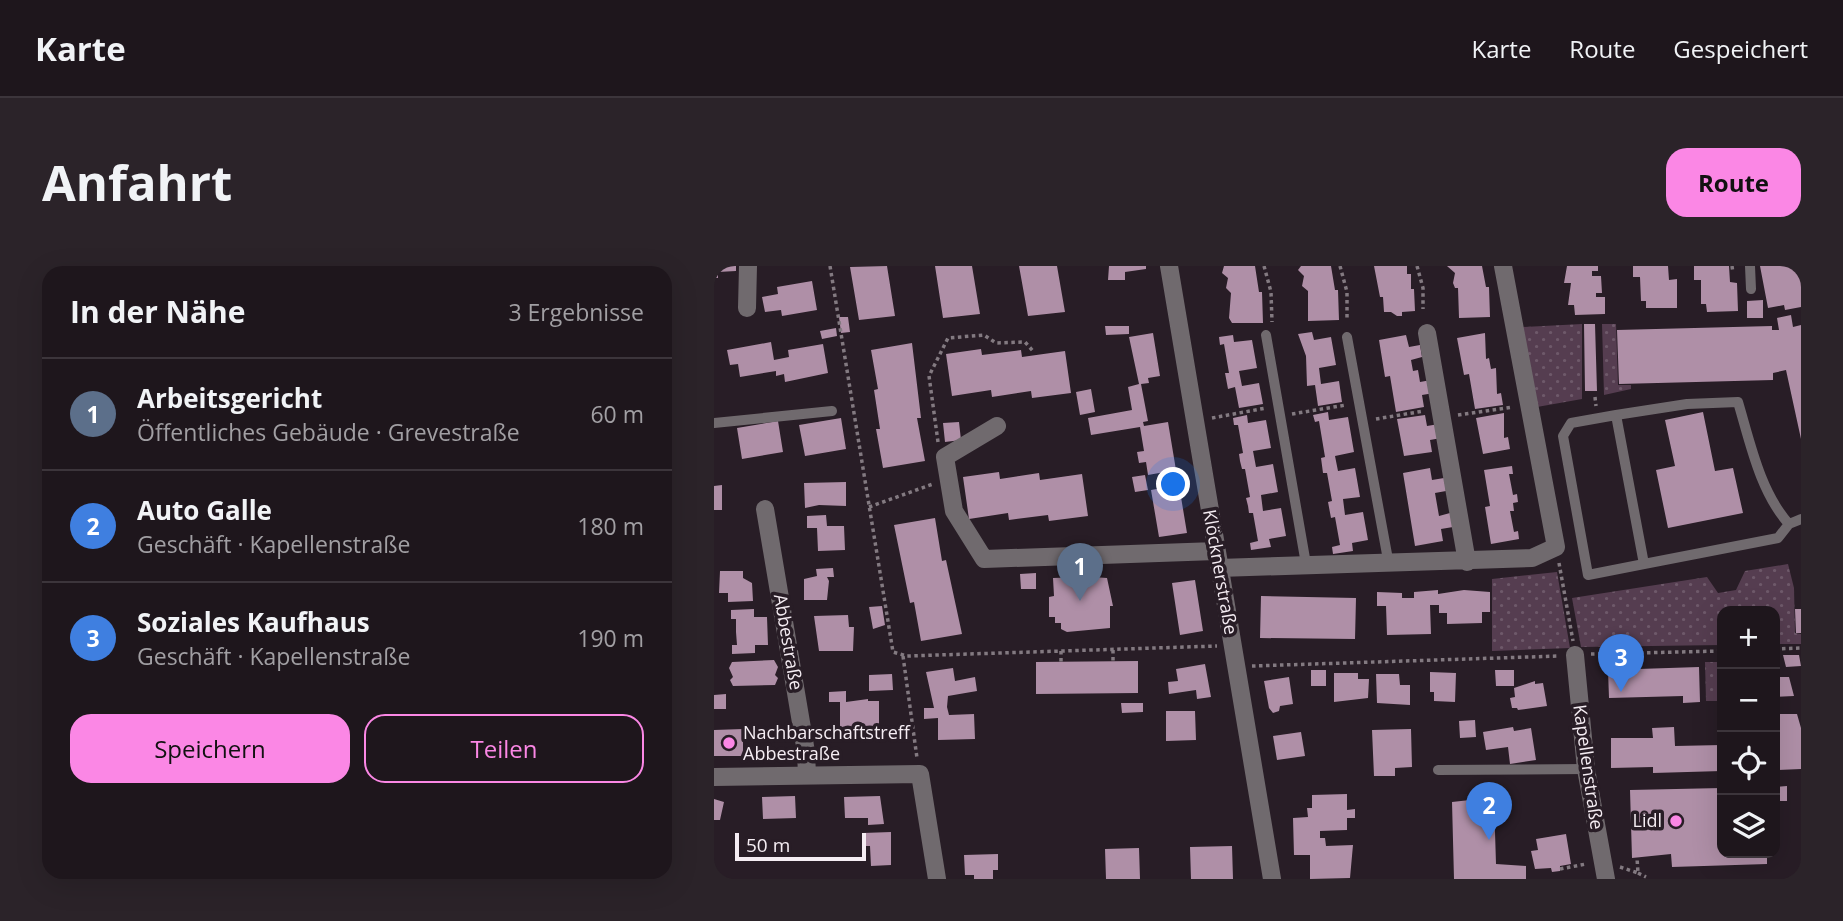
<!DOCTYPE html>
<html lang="de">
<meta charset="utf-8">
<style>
:root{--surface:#1e161c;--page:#2b2329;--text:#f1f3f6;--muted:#a19fa3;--line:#3c353b;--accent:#fb87e5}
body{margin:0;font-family:"Open Sans",sans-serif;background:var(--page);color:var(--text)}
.controls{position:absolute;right:21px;bottom:21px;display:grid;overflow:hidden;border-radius:14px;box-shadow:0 7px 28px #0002}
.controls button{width:63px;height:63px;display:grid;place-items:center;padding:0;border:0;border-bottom:2px solid var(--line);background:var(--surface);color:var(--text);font:35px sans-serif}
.scale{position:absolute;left:21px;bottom:18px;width:131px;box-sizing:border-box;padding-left:7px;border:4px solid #f5edf3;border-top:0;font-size:19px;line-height:24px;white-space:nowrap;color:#f5edf3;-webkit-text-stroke:5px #281d26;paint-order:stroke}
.you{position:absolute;left:460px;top:219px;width:24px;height:24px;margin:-18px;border:5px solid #fff;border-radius:50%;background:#1a73e8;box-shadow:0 0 0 10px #1a73e833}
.badge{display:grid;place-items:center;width:46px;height:46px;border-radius:50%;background:var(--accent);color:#fff;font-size:23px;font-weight:700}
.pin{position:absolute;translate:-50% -58px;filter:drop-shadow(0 2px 4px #0008)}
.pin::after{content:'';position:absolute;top:37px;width:24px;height:21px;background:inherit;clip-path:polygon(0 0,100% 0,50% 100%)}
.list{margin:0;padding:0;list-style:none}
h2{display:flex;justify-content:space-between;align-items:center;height:91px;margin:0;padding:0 28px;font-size:30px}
h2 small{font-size:23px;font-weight:400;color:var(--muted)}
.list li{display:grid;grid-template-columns:46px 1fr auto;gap:21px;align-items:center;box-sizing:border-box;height:112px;padding:0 28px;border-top:2px solid var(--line)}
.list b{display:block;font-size:26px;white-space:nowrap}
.list p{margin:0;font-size:23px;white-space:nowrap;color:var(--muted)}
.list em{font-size:23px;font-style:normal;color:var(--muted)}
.actions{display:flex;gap:14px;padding:21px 28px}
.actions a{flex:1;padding:16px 0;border:2px solid var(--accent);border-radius:21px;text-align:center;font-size:24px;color:var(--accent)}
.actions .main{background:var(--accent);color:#111}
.icon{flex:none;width:38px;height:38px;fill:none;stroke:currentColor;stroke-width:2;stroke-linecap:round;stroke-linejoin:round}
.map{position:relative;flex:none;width:1087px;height:613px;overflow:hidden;border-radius:21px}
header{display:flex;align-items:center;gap:42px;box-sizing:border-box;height:98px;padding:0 35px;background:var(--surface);border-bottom:2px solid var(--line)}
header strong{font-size:33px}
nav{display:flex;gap:38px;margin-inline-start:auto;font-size:24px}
.intro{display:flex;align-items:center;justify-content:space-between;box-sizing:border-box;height:168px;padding:0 42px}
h1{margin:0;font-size:49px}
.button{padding:18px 32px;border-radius:21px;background:var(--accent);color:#111;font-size:24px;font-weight:700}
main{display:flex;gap:42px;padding:0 42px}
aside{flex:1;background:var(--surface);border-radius:21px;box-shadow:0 7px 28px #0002}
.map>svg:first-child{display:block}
.green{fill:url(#green-dots)}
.building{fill:#af8fa7}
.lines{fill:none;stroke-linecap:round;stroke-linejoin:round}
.path{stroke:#837a81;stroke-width:3.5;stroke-dasharray:3.5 3.5;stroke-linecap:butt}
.service{stroke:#706a6e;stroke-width:10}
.minor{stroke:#706a6e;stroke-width:18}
.poi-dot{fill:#fb87e5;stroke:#281d26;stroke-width:2.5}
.labels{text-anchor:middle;stroke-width:7;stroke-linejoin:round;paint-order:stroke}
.street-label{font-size:18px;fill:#f5edf3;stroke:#281d26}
.poi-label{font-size:18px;fill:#f5edf3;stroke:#281d26;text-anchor:start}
</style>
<header>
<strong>Karte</strong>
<nav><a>Karte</a><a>Route</a><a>Gespeichert</a></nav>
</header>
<div class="intro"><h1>Anfahrt</h1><a class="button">Route</a></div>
<main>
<aside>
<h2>In der Nähe<small>3 Ergebnisse</small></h2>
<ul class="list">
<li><span class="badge" style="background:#5c6f8a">1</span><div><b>Arbeitsgericht</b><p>Öffentliches Gebäude · Grevestraße</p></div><em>60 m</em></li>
<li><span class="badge" style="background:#3f7fe0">2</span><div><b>Auto Galle</b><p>Geschäft · Kapellenstraße</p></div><em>180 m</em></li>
<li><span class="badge" style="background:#3f7fe0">3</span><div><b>Soziales Kaufhaus</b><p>Geschäft · Kapellenstraße</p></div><em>190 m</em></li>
</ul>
<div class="actions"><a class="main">Speichern</a><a>Teilen</a></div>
</aside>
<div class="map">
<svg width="1087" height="613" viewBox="0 0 1087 613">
<defs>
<pattern id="green-dots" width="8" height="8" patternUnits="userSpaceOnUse" patternTransform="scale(1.75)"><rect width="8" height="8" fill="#553d50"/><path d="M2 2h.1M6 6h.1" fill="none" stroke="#6e596a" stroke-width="1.8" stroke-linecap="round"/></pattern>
</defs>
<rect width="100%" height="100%" fill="#281d26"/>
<path class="green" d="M868 58V133L823 141 809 61Z
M888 58H902L904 119H917V123L890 129Z
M1074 298 1080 322 1081 367 1087 368V378H1061V345H1008V379L867 381 858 332 993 311 1004 327 1022 324 1031 305Z
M843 306 856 382 778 385V313Z
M991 396H1008V435H992Z"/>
<path class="building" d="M0 0H22V5L4 6V12H0Z
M173 0 181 50 145 54 136 1Z
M221 0H258L266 48 229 52Z
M305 0H343L351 46 314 50Z
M395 0H432V3L411 6V14H394Z
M510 0H541L545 26H548L549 57H518L515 52 517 27 512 22 514 12 508 7Z
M587 0H617L621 24H624L625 54 594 55V25L588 20 590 10 584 4Z
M660 0H693V8H697V23H700L701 45 688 46V50H683L677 46H670L669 31H666Z
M733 0H768L772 21H775L776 51 745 52 744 22H741L739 17 741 7Z
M853 0H884V5H878V10H887L888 27H882V31H891V48L861 49 860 39H854L857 17H850Z
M919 0H954L955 14 963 13V42H932V35H927L926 11H919Z
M980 0H1015L1016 16 1023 17 1024 45 993 46 992 38H987V14H980Z
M1046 0H1087V41L1071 44 1070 39 1054 42Z
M98 15 103 44 68 50 67 44 51 46 48 31 64 28 63 21Z
M1049 34V52H1033V35Z
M1077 49 1079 61 1087 59V173L1072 104 1059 107V114L905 118 903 64 1058 60V64H1065L1063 52Z
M125 51H134L136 66 127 67Z
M870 58H881L883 125H871Z
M391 60H415V68L392 69Z
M122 62 123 70 108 73 106 65Z
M598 66 600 74 617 71 622 99 605 102 607 118 625 115 628 136 604 140 601 119 593 120 592 90 584 68Z
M439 67 446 110 434 112 435 117 427 118 434 155 429 156 430 160 454 156 462 204 434 209 432 196 425 197 423 186 430 185 426 161 377 169 374 152 418 144 414 121 425 118 415 71Z
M771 67 772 93 775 92 777 103 782 102 783 128 787 127 789 139 761 143 755 108 750 109 743 72Z
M519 69 520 76 538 74 543 102 525 105 528 120 545 117 549 138 525 142 521 121 514 123 511 107H515L510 78 506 79 505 71Z
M692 69 695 81 706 79 708 91 697 94 699 105 704 104 706 116 717 114 720 127 708 129 710 141 682 146 676 110 671 111 665 74Z
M57 76 60 94 75 91 74 84 109 78 114 107 71 116 70 108 62 110V105L26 111 24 98 16 99 13 84Z
M198 77 207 152H203L211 195 169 202 162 163H166L160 124 164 123 157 84Z
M267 83 268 89 307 84 308 91 351 85 357 127 318 132 317 125 278 131 277 124 238 130 232 88Z
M377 123 381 146 366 149 362 126Z
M614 146 615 154 634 151 640 186 621 190 624 205 641 202 646 231 629 233 631 249 649 246 654 274 638 277 639 285 619 288 618 281 626 279 621 251 617 252 614 236 618 235 613 207H609L607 192 611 191 605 155 601 156 599 149Z
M989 146 1001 205 1019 202 1029 247 954 262 942 204 961 200 951 154Z
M790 147V172L794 171 796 183 769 188 762 152Z
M533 149 534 157 552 154 557 182 539 185 542 201 559 198 564 226 547 229 549 245 567 242 572 270 555 273 557 281 537 284 536 277 544 275 539 247H535L534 240 532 232 536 231 531 203H528L526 195 525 188 529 187 524 159H520L519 152Z
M711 149 713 160 725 158 727 172 716 174 718 186 690 190 683 153Z
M127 152 132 183 91 190 85 159Z
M64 155 69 186 28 193 23 162Z
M245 156 247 174 231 176 229 157Z
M798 200 799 208H795L799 229 803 228 804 236 799 237 800 245H796L800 266 804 265 805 273 777 278 771 241 776 240 770 204Z
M716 202 718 214 730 212 732 225 721 227 725 250 736 247 739 261 727 263 729 275 701 280 689 207Z
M285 206 286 213 325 207 326 214 368 208 374 250 335 255 334 249 295 254 294 247 255 253 249 211Z
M431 209 434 224 421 226 418 211Z
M132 216V240L105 239 91 242 90 217Z
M8 219V244H0V220Z
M465 219 473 267 445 271 437 224Z
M112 249 113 260H130L131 284 104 285 103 262H93V250Z
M221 252 228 295 232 294 248 368 207 375 200 336 196 337 180 259Z
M119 302 120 311H113L115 315 113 334H90V313L103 310 102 303Z
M6 305H29V312L38 317 39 335 14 336V327H5Z
M322 307V323H307L306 308Z
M366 311V325L379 311 393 312 399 340H396V362L353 366 347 363V357H341V351H335V331L340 330 339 312Z
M481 314 489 365 466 369 458 317Z
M724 324V328L750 324 776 326V346H768V357L733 358V347H725V339H716L717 368 673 369 672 340H663V326L688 327V332H700V326Z
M547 330 642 332 641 373 546 372Z
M168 340 171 359 159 363 155 341Z
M40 343V351H53L54 379H41V387L18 388V379H23L22 366V353H17V344Z
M1081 343H1087V367H1082Z
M134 349 135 361H140L139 385H105L100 350Z
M1069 389H1085L1087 400 1072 401Z
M60 394 64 401 61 409 64 412 61 419 19 420 16 414 19 411 15 402 18 396Z
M424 395V427L322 428V396Z
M491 398 497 431 483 433 482 424 455 428 454 416 464 415 462 403Z
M1061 399 1064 411H1075L1080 430 1061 431Z
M985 401 986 436 969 437V430L895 432 894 404Z
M239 402 241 415 261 411 263 425 234 430 233 441 235 449 260 448 261 473 224 474V452L210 453V442H220L212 406Z
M597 404H612V420H597Z
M781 404H800V420H782Z
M716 406 742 407 741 436 720 435V426H716Z
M620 407H644V413H655L654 432 620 436Z
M178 408 179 424 155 425V409Z
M662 408H685L686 419H696V439L663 437Z
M575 411 579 438 566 440 565 445 559 447 555 442 550 415Z
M821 415V418L829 417 833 440 804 444 803 442H798L796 432 801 431 800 422Z
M132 425V436L154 433V435H165V463L152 464 151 461 126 464V436H115V426Z
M12 428V443H0V429Z
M407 437H429V446L408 447Z
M452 445H481L482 474 452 475Z
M1061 448H1083L1087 462V503L1061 504Z
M761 454 762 471 746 472 745 455Z
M799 461 800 465 817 462 822 494 796 498 794 481 772 484 769 466Z
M960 461 961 480 1008 479V505L939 507V501L897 502V472H939L938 462Z
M29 463V490H0V464Z
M697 463 698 501 681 502V510H660L658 464Z
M587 466 591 490 563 494 559 470Z
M1073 520V535H1061V521Z
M1008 522V587H1053V598L958 601 957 588 918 592 916 524Z
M633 528V544L641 543V552H633V564L606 565V572H611L612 580 639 579 636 612 596 613V589H580L579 552 594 551 593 542H598V529Z
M81 530 82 552 49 553 48 531Z
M166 530 170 558 154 559V552H131L130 531Z
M0 533 10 536 6 554H0Z
M756 534H780L782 598 812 600V613H740L738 536Z
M177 566V599L157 600 156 580H150L149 567Z
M852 568 857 598 846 600V605L838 606 837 602 821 603 817 585 824 584 822 573Z
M518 580 519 613H477L476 581Z
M425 582 426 613H392L391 583Z
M284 588V604H279V613H260V609H251L250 589Z"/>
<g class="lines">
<path class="path" d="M116 0 179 386 193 390 503 380
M550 0 557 26 558 56
M626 0 633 26V54
M703 0 709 22V43
M1018 0 1019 7
M881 131 882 140
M578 148 632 139
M744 149 799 141
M498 152 552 142
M662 153 710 145
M224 176 215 110 234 72 270 69 282 77 311 76 319 85
M155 241 219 218
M845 297 859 375
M1061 383 1087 382
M399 384V396
M347 385V396
M877 388 1008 385
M189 390 203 492
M538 400 845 390
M906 601 924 607 923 592
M846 603 872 598
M924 607 932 611"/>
<path class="service" d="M1036 0 1037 23
M552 69 592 298
M633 71 675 299
M902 149 857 157 849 170 874 309 930 298
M0 157 118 145
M1075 258C1046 226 1036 176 1024 136L973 138 902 149 930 298 1064 272 1075 258 1087 253
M724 504 872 503"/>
<path class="minor" d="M455 0 558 613
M33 42 34 0
M713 67 753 296
M283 160 231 191 240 245 270 293 502 285
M51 243 92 486 93 509
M505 302 818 292 842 281 789 0
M861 389 872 503 892 613
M0 511 206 508 223 613"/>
</g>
<g class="poi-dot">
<circle cx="15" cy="477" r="7"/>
<circle cx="962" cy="555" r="7"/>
</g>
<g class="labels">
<g class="street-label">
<text transform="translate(506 306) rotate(80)" y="6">Klöcknerstraße</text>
<text transform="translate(74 376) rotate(80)" y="6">Abbestraße</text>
<text transform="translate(874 501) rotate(82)" y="6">Kapellenstraße</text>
</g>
<g class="poi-label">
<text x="29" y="473">Nachbarschaftstreff<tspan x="29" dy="21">Abbestraße</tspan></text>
<text x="948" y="561" text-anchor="end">Lidl</text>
</g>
</g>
</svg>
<div class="controls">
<button>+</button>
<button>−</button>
<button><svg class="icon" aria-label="locate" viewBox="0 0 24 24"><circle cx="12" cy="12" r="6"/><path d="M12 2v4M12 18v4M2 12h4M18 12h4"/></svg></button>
<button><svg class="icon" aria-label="layers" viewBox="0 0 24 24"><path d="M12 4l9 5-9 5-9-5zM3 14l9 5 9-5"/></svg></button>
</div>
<div class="scale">50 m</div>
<div class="you"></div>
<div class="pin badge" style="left:366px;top:335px;background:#5c6f8a">1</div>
<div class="pin badge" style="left:775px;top:574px;background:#3f7fe0">2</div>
<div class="pin badge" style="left:907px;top:426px;background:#3f7fe0">3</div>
</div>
</main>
